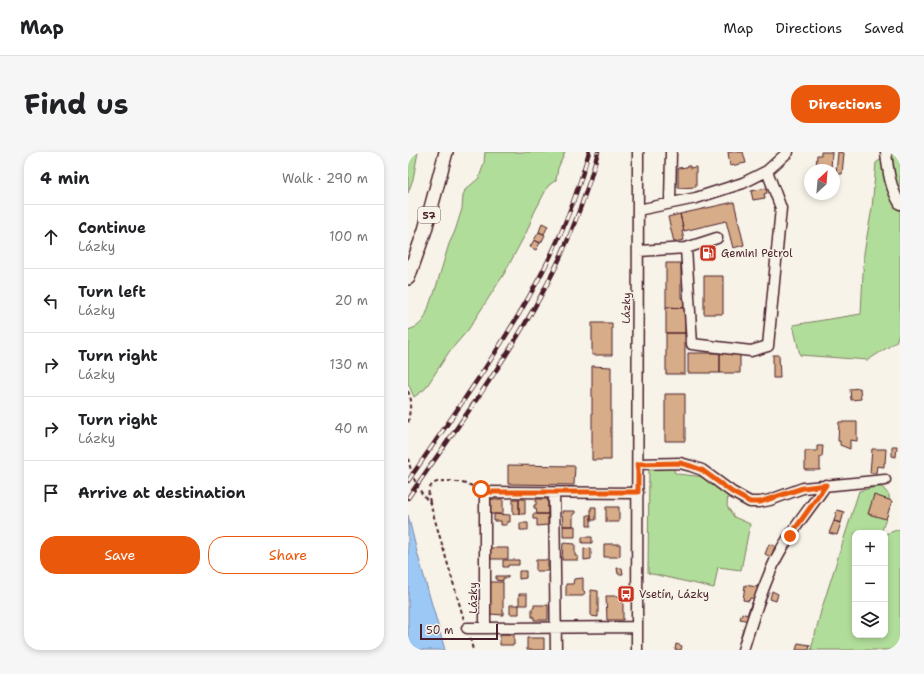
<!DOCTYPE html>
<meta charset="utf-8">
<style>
:root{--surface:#fff;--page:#f6f6f6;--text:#202124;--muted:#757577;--line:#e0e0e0;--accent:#ea580c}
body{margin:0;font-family:"Shantell Sans",sans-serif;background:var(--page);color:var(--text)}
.controls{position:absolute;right:12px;bottom:12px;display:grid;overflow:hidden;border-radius:8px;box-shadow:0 2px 6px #0003}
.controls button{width:36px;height:36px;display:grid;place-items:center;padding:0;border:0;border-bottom:1px solid var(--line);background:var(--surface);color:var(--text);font:20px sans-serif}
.compass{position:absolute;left:396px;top:12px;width:36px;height:36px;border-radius:50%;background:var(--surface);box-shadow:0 2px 6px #0003;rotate:26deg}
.scale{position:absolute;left:12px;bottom:10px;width:78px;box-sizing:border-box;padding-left:4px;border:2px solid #4a1f2b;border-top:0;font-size:11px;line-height:14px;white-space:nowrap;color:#4a1f2b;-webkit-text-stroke:3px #f7f3e8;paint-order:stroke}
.stop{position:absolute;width:12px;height:12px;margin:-9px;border:3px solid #ea580c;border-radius:50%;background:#fff}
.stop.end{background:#ea580c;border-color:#fff;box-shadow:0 1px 4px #0008}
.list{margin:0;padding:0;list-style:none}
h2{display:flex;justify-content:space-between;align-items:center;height:52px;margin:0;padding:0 16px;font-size:17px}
h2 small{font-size:13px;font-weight:400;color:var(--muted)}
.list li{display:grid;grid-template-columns:26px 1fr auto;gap:12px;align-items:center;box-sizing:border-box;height:64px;padding:0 16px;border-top:1px solid var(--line)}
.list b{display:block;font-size:15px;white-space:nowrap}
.list p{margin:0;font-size:13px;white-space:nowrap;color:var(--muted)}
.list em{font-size:13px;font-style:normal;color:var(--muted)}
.actions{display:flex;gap:8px;padding:12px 16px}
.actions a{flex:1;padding:9px 0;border:1px solid var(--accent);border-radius:16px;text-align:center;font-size:14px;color:var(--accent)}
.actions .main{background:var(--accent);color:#fff}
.icon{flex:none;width:22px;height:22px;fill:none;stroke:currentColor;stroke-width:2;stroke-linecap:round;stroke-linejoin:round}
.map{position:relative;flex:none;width:492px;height:498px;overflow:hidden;border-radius:16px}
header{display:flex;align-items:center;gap:24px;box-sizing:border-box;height:56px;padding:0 20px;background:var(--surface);border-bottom:1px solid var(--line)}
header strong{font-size:19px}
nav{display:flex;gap:22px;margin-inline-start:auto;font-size:14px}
.intro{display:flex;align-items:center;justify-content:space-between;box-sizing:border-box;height:96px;padding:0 24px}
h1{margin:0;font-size:28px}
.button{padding:10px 18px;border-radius:16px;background:var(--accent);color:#fff;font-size:14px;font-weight:700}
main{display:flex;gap:24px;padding:0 24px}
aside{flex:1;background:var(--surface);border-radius:16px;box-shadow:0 2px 6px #0003}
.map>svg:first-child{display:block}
.green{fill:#b1dd9a;stroke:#7e7e62}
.water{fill:#9cc8f6;stroke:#7b84a5}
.building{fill:#d7ac88;stroke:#4a1f2b}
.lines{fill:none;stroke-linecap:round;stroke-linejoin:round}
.minor-casing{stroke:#4a1f2b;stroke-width:13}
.major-casing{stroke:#4a1f2b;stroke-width:16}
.path{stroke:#4a1f2b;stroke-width:2;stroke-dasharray:4 3;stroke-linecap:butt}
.minor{stroke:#f7f3e8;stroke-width:10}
.major{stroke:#f7f3e8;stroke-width:13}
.rail-casing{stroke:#4a1f2b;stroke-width:4.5}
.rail{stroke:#f7f3e8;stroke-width:3;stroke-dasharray:9;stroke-linecap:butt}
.route{stroke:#ea580c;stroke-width:5}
.labels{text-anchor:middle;stroke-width:3;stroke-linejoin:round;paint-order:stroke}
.shield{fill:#f7f3e8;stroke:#7e5f64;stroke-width:1}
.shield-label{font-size:10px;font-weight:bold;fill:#4a1f2b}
.poi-label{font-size:11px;fill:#4a1f2b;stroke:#f7f3e8;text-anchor:start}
.street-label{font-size:11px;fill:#4a1f2b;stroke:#f7f3e8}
</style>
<header>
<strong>Map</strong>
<nav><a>Map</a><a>Directions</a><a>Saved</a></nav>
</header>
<div class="intro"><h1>Find us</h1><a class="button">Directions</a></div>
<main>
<aside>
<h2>4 min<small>Walk · 290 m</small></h2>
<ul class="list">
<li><svg class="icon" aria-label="ahead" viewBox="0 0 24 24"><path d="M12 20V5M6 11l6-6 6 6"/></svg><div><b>Continue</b><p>Lázky</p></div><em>100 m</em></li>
<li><svg class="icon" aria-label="left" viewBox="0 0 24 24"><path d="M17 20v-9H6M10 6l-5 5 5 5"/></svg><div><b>Turn left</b><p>Lázky</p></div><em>20 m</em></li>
<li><svg class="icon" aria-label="right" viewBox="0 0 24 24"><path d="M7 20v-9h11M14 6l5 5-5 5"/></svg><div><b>Turn right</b><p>Lázky</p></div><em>130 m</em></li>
<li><svg class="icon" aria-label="right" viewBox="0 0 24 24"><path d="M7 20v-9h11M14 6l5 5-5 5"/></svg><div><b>Turn right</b><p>Lázky</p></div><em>40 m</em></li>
<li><svg class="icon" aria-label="arrive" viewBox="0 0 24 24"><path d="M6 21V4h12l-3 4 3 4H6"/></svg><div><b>Arrive at destination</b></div></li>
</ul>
<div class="actions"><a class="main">Save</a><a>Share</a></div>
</aside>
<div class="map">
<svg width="492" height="498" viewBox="0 0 492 498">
<rect width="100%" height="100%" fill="#f7f3e8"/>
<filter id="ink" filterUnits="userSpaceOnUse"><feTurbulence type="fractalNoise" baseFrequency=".025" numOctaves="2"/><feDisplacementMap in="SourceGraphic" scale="8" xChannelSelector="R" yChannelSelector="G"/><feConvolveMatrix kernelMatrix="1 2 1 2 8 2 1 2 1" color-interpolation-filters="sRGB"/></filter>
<g filter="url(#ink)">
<path class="green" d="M0 0H10L5 27 0 41Z
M77 0H157L150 16 148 28 140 34 126 61 119 79 96 122 60 178 41 200 17 237 6 245 0 231V178C18 173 18 161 24 145L26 142 41 92 47 79 54 57 55 44 57 38 71 26 76 11Z
M482 0H492V178L488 190 460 208 392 203 385 173 453 162 456 101 464 56 468 11Z
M267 315 266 320 270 322 297 325 320 342 319 354 326 365 342 372 333 418 310 415 306 436 240 421 241 316Z
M468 335H474L481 343 482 354 473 381H447V483H477V382L492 377V498H403L413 459 451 339Z"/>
<path class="water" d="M0 363 9 400 37 498H0Z"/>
<path class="building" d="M320 0H335L338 11 322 14Z
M413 0H424L423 18H408L409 3H413Z
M430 0 436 1 434 22H428Z
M279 14H282V16L288 15V35L270 36V16L279 15Z
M358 36 359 41 356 42 357 46 345 48 343 39Z
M326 50 336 93 325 96 318 69 276 79 272 62Z
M272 62 276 79H274L276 88 266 90 260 65Z
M134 71 140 74 136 82 131 80Z
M131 80 137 83 133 91 126 88Z
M126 88 132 91 128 98 122 95Z
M258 111H273V146H277V156L258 155Z
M296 124H315V162H296Z
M258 155 277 156V181H258Z
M184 171H204V203H184Z
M258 181H277V222H258Z
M280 201H312V221H280Z
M312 201H332V221H312Z
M365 203H371L372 226H365Z
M184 214 203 215V308H184Z
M452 236 453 247 443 248 442 237Z
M257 242H277V289H257Z
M431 270H449V289L442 288V297L432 293V289H430Z
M409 294H415L414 305H412V318H397V299H409Z
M484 294H489L488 305 484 304Z
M464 297H478L477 311H476V315L469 314 468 321H462Z
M100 313 167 314 166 333 100 332Z
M466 343 484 349 478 367 460 362Z
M81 347H95V362H81Z
M105 347H111V362H105Z
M111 347H117V362H111Z
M128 347H140V362H129L128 356H126V353H128Z
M183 355H188V368H183Z
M198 355H211V370H198Z
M429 358 436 360 433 371 426 369Z
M154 359H167V362H165V374H155Z
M86 362 102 363V370H99V373H93V369H86Z
M125 362H140V373L129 374V367H125Z
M179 363H183V374H179Z
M426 369 433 371 429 383 421 381Z
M112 371H120V378H112Z
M155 374H167V385H155Z
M174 385H184V391H174Z
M155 391 167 392V404H170V408H154Z
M196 392H212V403L210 405H196Z
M361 392 367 394 363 405 357 402Z
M81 396H100V407H81Z
M183 396V407L176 408V397Z
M95 408H111V413H100V415H95Z
M128 408H140V419H128Z
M209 416H214L215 422H210Z
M111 419H118V426L111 427Z
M88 424H100V426H95V429L88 428Z
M175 426V438L177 440 175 444H158V432H165L166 427Z
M81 430H95V463L82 462Z
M337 433 349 435V433L352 434 349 447 342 446 341 449 335 448Z
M183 438 190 439V465L183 464Z
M364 439 370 442 368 449 362 447Z
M111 442H119V453H111Z
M198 444H215V468H199Z
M343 452 347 453 341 469 332 467 334 461 339 463Z
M102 453H111V462H102Z
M126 453H140V468H126V465H124V456H126Z
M92 482H106V493H92Z
M119 486H136V498H119Z
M390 491 402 493 401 498H388Z
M268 492 274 494 273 498H267Z"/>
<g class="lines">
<defs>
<path id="minor" d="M478 0C480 19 482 35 492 52
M262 51 263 0
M230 58 288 46 335 31 359 19 380 0
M278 96 284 192 343 199 360 194 373 56 359 19
M231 99 278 96 309 86
M231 312 272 311 283 314 294 318 324 340 342 350H352L362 348 395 336 477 328
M146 341 148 498
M229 475 77 476V340L230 341
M59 476H77
M229 498 230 0
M335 498C344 468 354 437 367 409 380 382 401 358 418 333"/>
<path id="major" d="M0 126 17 78 38 0"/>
</defs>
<use href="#minor" class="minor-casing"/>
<use href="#major" class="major-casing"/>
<path class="path" d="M0 239 3 248 0 273
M0 306C4 325 9 337 22 351L56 468
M22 350C21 345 19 339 23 334 30 324 59 331 69 336
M62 486 65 498"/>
<use href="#minor" class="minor"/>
<use href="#major" class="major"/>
<defs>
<path id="rail" d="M0 329C50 256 103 184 142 105 158 72 171 36 181 0
M0 346C53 269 111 193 151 108 167 73 180 37 190 0"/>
</defs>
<use href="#rail" class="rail-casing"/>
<use href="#rail" class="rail"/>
</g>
</g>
<g class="lines" filter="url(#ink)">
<path class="route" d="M73 337 77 340H230V312L272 311 283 314 294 318 324 340 342 350H352L395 336 418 333 382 384"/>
</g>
<defs>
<symbol id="fuel-square" viewBox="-11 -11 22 22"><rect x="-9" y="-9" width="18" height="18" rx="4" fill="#c8321e" stroke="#f7f3e8"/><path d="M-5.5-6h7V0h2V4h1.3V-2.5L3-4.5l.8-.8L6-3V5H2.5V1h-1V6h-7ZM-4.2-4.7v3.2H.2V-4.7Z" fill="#fff"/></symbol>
<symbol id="bus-square" viewBox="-11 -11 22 22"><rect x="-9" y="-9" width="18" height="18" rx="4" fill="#c8321e" stroke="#f7f3e8"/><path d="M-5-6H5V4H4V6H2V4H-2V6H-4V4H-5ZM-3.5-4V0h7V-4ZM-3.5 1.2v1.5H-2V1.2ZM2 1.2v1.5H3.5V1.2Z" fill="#fff"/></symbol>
</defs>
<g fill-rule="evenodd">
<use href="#fuel-square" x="290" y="91" width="20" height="20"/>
<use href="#bus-square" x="208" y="432" width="20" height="20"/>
</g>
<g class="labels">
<rect class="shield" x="10" y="55" width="22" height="16" rx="3"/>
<g class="shield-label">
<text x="21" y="67">57</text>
</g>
<g class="poi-label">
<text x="313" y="105">Gemini Petrol</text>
<text x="231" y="446">Vsetín, Lázky</text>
</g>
<g class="street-label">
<text transform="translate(218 156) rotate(-89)" y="4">Lázky</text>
<text transform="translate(65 446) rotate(-90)" y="4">Lázky</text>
</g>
</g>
</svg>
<div class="controls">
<button>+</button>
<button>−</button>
<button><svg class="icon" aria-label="layers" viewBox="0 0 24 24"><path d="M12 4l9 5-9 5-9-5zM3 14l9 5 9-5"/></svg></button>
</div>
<svg class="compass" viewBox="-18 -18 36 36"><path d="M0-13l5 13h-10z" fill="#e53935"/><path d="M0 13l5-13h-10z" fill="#757577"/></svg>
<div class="scale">50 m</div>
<div class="stop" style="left:73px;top:337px"></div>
<div class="stop end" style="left:382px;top:384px"></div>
</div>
</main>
